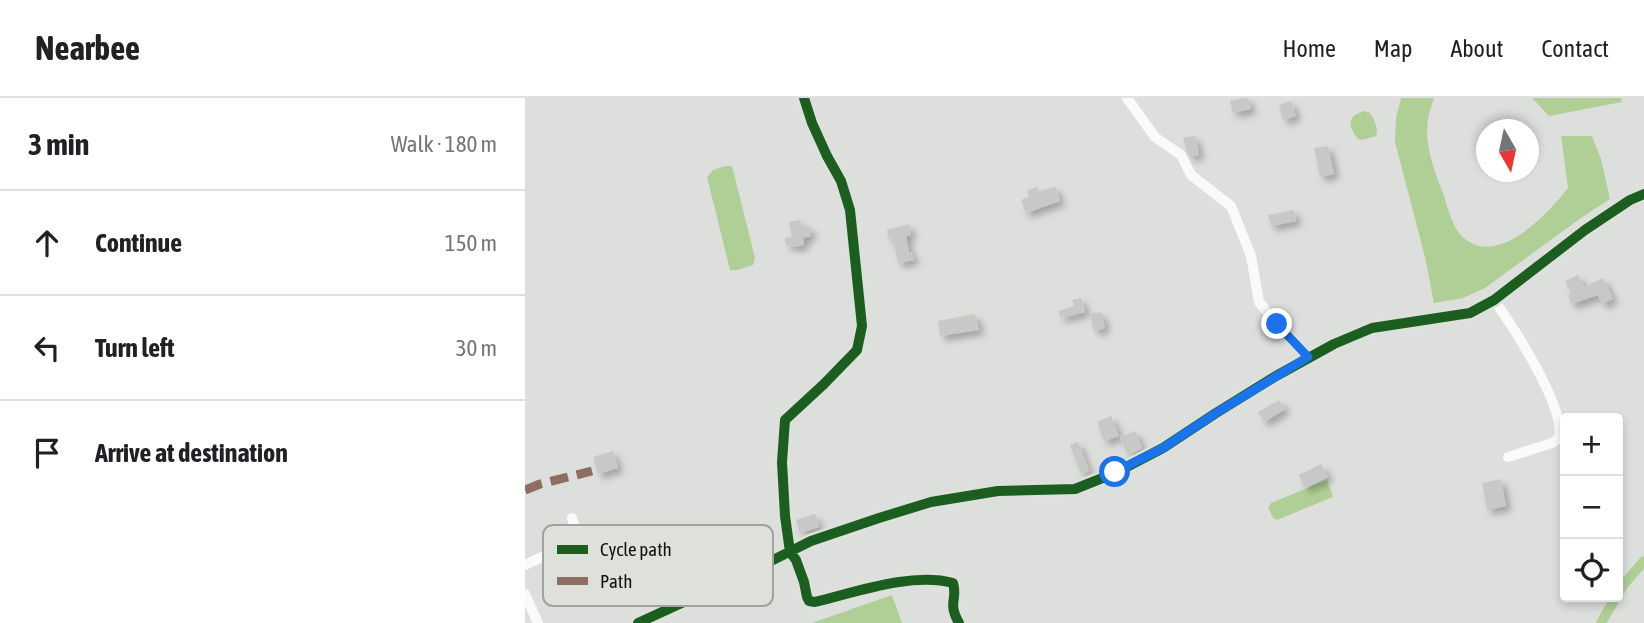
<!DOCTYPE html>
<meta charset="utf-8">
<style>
:root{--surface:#fff;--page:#f6f6f6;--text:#202124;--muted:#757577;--line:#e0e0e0}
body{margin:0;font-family:"Asap Condensed",sans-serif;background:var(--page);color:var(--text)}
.controls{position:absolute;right:21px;bottom:21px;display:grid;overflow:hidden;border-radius:7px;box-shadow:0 4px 10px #0003}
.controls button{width:63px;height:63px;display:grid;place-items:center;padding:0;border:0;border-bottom:2px solid var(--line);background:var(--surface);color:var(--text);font:35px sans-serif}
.compass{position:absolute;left:951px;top:21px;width:63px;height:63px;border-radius:50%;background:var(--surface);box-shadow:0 4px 10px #0003;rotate:171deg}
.stop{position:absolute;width:21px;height:21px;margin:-16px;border:5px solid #1a73e8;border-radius:50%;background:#fff}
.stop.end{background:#1a73e8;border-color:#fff;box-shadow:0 2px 7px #0008}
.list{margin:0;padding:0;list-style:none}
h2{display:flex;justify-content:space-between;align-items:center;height:91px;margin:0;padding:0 28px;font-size:30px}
h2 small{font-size:23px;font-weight:400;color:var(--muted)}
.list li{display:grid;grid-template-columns:46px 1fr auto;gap:21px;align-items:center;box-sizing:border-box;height:105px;padding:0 28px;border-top:2px solid var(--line)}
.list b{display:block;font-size:26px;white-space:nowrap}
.list em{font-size:23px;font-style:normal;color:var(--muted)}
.icon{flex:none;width:38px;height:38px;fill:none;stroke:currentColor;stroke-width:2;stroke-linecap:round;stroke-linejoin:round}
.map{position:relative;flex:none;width:1119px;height:525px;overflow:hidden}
header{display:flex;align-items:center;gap:42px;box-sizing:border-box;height:98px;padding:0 35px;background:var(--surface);border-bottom:2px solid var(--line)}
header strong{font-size:33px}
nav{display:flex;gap:38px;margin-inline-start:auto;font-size:24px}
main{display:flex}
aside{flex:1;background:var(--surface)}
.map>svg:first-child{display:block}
.water{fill:#b0cf97}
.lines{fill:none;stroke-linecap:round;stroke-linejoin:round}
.canal{stroke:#b0cf97;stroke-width:10}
.building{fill:#c7c8c7;filter:url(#shadow)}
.minor{stroke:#fafafa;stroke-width:10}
.tertiary{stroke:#fafafa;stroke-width:14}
.quiet{stroke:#8d6e63;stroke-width:9;stroke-dasharray:18 9;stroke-linecap:butt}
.cycleway-casing{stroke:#dde0db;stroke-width:15}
.cycleway{stroke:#1b5e20;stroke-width:10}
.route{stroke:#1a73e8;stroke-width:9}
.key{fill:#dde0db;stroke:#a0a29e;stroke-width:2}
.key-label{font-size:19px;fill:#111210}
</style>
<header>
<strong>Nearbee</strong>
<nav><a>Home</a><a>Map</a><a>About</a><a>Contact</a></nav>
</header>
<main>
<aside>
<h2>3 min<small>Walk · 180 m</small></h2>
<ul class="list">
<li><svg class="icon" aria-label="ahead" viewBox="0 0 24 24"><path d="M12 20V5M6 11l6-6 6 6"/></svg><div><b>Continue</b></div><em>150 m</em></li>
<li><svg class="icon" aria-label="left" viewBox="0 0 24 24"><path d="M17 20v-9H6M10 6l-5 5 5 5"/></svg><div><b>Turn left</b></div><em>30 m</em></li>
<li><svg class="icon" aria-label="arrive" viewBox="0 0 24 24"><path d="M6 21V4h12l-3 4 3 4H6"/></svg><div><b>Arrive at destination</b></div></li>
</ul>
</aside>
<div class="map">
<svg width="1119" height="525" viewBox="0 0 1119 525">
<defs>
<filter id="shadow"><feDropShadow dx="5" dy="5" stdDeviation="3.5" flood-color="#0004"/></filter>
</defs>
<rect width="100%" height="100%" fill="#dddfdc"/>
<path class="water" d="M876 0H909C907 7 904 14 903 21 899 46 909 72 918 95 922 107 926 125 934 135 968 175 1022 117 1043 90L1036 38H1067L1076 61 1085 101 1056 120 960 190 938 200 909 205 900 159 870 44 871 20Z
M1007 0H1096L1097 4 1024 18Z
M840 13 845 15C849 22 854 30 851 38L837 42 833 41C823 29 821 17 840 13Z
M200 68H207L230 160 228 167 212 172H205L182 79 188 72Z
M802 382 808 399 752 422 748 420 743 409 746 405Z
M367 497 377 525H287Z"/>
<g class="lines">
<path class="canal" d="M1093 496 1099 486 1119 463
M1076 525 1091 499"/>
</g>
<path class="building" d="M717 0H723L726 11 708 15 705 3Z
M766 3 771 18 758 22 754 7Z
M670 38 674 57 666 59 661 51 658 40Z
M803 48 809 76 795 79 789 50Z
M530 88 535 103 501 115 496 102 504 99 502 92 512 89 514 94Z
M769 112 771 123 746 128 743 117Z
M275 122 276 129 284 128 286 138 278 140 279 147 268 149V147L261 148 260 140 267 139 264 124Z
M384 126 386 137 381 138 384 154H387L389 162 373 165 368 141 364 142 362 132Z
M1053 177 1059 189 1078 180 1088 201 1077 206 1073 197 1046 206 1043 197 1046 196 1040 183Z
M556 200 560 214 536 220 533 213 549 208 547 202Z
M576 214 580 230 569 233 565 216Z
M450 216 454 232 415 238 413 223Z
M754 302 760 311 739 324 733 314Z
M586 318 594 338 579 343 572 324Z
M610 333 617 350 603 358 595 339Z
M553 344 564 373 556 376 545 347Z
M88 353 93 370 73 376 68 359Z
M796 366 803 379 780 390 774 377Z
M976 381 981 408 962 412 957 385Z
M290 416 294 429 275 435 271 422Z"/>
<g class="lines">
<path class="minor" d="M279 0 287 25 302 58 316 83 325 112 337 228 332 252 299 286 260 322 257 364 260 418 265 454 271 462 279 484 282 499 284 503 290 504C331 494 387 474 428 485 433 502 422 504 434 525
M602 0 630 39 656 57 666 77 706 108 726 158 734 204 752 226 783 259
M969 202C987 227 1044 314 1033 341L1027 345 983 359
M0 467 49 444 51 434 47 420
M0 496 13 525"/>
<path class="tertiary" d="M113 525 222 475 286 443 354 420 406 404 473 393 550 391 590 375 638 350 691 315 751 278 809 246 847 230 945 215 969 202 1060 132 1105 102 1119 96"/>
<path class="quiet" d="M0 392 15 386 67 373"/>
<defs>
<path id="cycleway" d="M279 0 287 25 302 58 316 83 325 112 337 228 332 252 299 286 260 322 257 364 260 418 265 454 271 462 279 484 282 499 284 503 290 504C331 494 387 474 428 485 433 502 422 504 434 525
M113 525 222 475 286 443 354 420 406 404 473 393 550 391 590 375 638 350 691 315 751 278 809 246 847 230 945 215 969 202 1060 132 1105 102 1119 96"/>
</defs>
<use href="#cycleway" class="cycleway-casing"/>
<use href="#cycleway" class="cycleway"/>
</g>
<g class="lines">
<path class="route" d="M590 374 638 350 691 315 783 259 752 226"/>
</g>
<rect x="18" y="427" width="230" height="81" rx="10" class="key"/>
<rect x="32" y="447" width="31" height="9" fill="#1b5e20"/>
<rect x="32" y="479" width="31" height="8" fill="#8d6e63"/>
<g class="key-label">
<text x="75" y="458">Cycle path</text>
<text x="75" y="490">Path</text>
</g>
</svg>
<div class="controls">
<button>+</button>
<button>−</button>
<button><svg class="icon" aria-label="locate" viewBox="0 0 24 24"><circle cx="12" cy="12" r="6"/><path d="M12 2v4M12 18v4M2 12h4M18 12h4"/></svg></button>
</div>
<svg class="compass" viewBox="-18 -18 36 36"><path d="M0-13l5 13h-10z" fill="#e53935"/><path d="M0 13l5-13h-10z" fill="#757577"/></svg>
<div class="stop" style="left:590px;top:374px"></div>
<div class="stop end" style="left:752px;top:226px"></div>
</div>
</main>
